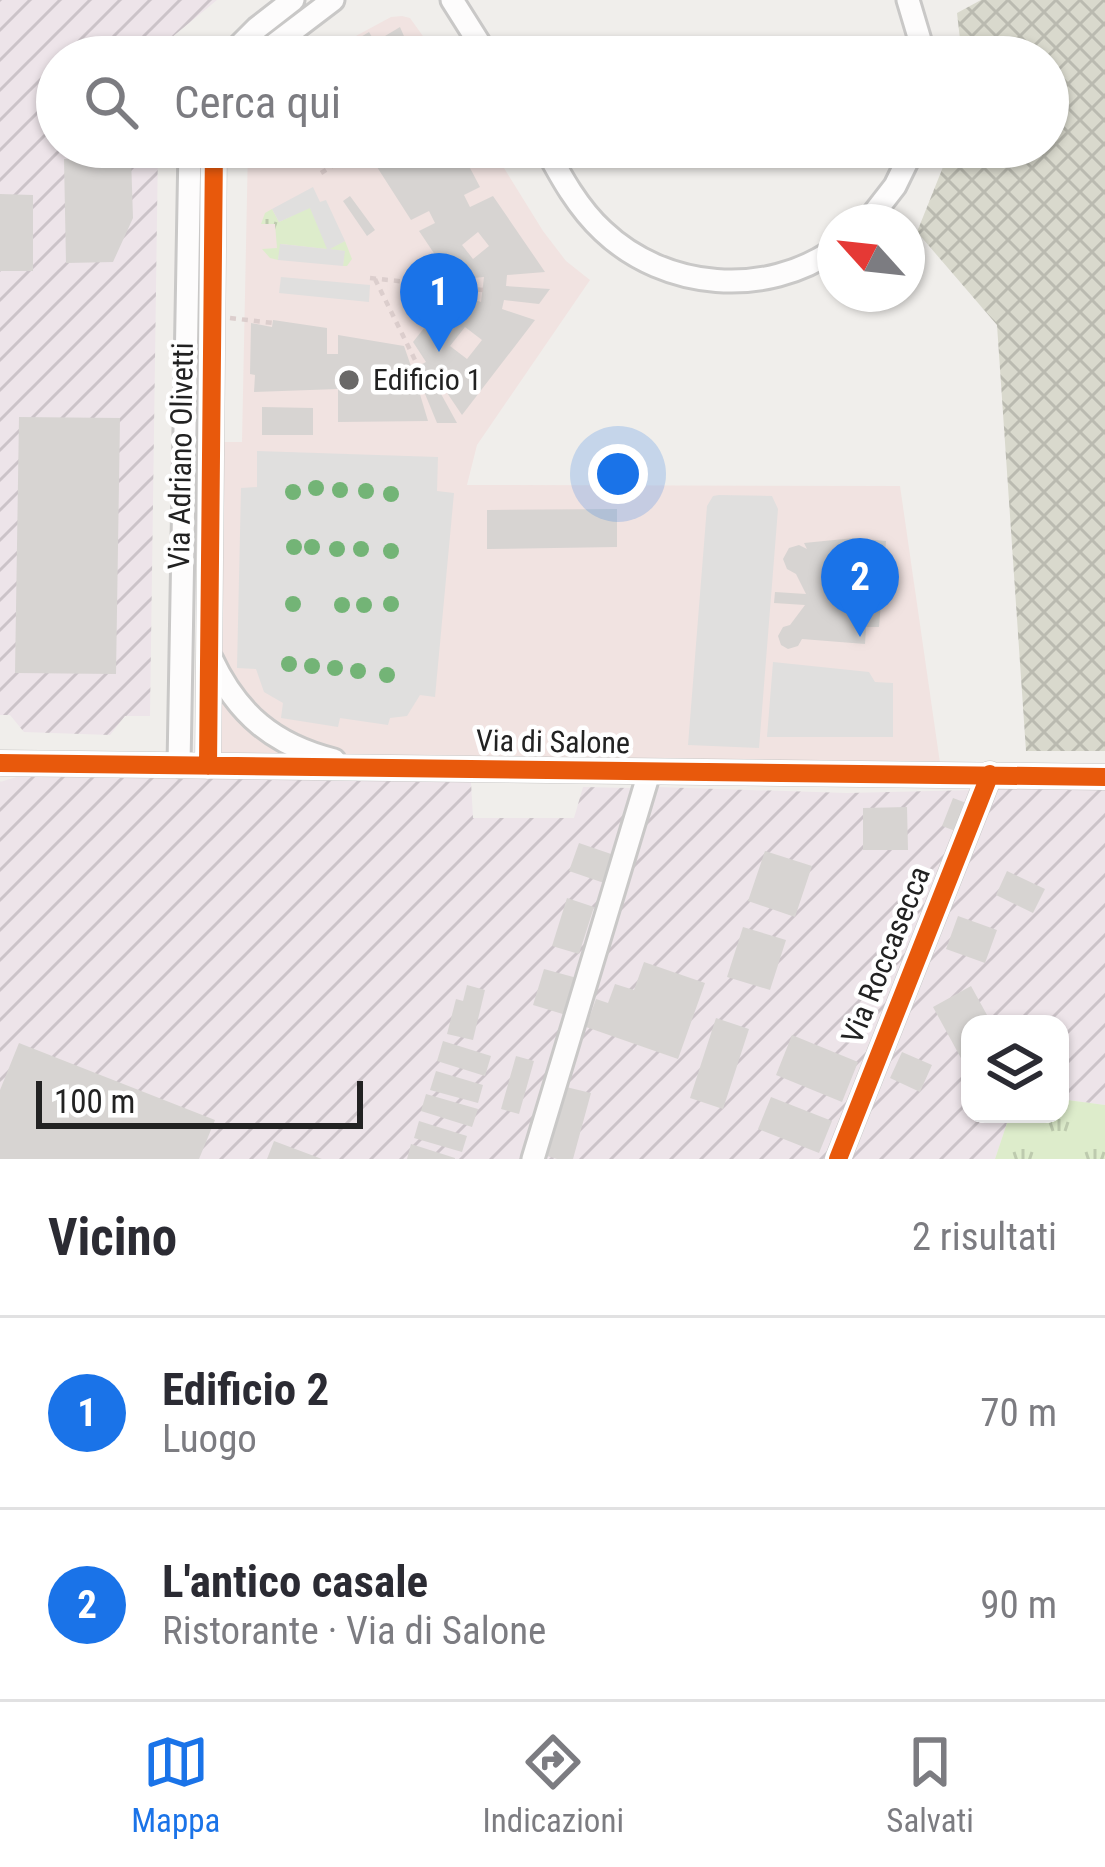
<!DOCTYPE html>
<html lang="it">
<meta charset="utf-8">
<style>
:root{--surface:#fff;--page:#f7f7f7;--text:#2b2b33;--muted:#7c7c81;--line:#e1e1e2;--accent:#1a73e8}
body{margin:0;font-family:"Roboto Condensed",sans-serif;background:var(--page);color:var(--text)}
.controls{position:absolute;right:36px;bottom:36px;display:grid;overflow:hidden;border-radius:24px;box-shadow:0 3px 9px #0004}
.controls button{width:108px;height:108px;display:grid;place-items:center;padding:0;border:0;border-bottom:3px solid var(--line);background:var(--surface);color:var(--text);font:60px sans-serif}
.compass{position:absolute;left:817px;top:204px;width:108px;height:108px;border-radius:50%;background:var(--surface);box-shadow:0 3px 9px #0004;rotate:297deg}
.scale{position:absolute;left:36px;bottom:30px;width:327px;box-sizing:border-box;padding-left:12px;border:6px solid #222;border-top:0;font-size:33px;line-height:42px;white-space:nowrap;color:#222;-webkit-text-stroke:9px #fff;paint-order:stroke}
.you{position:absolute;left:618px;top:474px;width:42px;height:42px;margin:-30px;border:9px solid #fff;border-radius:50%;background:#1a73e8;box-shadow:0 0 0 18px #1a73e833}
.badge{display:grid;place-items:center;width:78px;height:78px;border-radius:50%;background:var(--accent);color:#fff;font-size:39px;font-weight:700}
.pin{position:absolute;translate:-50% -99px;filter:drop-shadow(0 3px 6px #0008)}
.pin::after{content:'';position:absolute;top:63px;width:42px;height:36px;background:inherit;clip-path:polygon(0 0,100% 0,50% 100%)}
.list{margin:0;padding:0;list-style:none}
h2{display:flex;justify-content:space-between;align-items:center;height:156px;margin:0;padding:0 48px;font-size:51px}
h2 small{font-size:39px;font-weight:400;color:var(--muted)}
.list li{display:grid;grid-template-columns:78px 1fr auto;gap:36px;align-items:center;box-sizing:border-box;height:192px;padding:0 48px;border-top:3px solid var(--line)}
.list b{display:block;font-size:45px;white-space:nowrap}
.list p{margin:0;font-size:39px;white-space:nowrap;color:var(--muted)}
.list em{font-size:39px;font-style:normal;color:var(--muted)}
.icon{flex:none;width:66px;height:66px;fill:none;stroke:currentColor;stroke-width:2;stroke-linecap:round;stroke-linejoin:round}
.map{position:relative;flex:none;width:1105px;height:1159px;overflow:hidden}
.search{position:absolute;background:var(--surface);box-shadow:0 3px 9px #0004;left:36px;right:36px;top:36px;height:132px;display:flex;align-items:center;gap:30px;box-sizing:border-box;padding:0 42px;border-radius:66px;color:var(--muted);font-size:45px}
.sheet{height:540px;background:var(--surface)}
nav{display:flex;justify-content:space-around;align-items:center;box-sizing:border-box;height:168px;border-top:3px solid var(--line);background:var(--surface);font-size:33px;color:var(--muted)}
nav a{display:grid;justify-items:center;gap:6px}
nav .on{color:var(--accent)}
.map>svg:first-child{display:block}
.commercial{fill:#f1e3e1}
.industrial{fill:url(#industrial-furrows)}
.construction{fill:url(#construction-cross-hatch)}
.grass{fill:url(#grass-tufts)}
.parking{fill:#e0dfde}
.building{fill:#d7d4d2;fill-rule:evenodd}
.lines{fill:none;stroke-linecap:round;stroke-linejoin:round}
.minor-casing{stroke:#c9c8c7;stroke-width:27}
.path{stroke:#dccecd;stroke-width:4.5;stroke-dasharray:6 6;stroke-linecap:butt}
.minor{stroke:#fdfcfc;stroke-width:21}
.cycleway-casing{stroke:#fff;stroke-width:26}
.cycleway{stroke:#e8590c;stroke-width:18}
.tree{fill:#73b476}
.poi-dot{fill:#6a6968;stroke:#fff;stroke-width:4.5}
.labels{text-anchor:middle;stroke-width:9;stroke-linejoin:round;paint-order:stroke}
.poi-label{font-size:30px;fill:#222;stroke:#fff;text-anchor:start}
.street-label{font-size:30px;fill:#222;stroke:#fff}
</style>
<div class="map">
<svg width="1105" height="1159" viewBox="0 0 1105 1159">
<defs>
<pattern id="industrial-furrows" width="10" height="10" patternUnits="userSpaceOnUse" patternTransform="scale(3)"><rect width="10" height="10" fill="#ede4e9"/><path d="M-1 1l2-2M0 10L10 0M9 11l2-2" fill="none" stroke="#cbc3c8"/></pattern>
<pattern id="construction-cross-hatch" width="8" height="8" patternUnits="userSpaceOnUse" patternTransform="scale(3)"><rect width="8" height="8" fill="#d9d9cd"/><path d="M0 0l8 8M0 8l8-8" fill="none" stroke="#babab0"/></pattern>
<pattern id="grass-tufts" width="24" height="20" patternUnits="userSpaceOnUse" patternTransform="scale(3)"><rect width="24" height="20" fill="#ddeccb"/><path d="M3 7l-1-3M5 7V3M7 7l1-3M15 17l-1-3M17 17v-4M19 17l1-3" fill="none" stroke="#bdcaae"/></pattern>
</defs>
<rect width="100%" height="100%" fill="#f0eeeb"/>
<path class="commercial" d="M402 16 410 18 438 57H317L391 17Z
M248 147H491L543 231 566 261 590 280 477 445 467 485 900 486 940 763 218 756 224 442H242Z"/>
<path class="industrial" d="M0 0H217L160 47 159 57H57V147H158L150 716H125L110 735 24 732 10 715H0Z
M20 776 471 782 473 818H574L583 787 631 788 522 1159H0V782Z
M656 787 847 793 975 790 825 1159H543Z
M993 787H1105V1105L1060 1099V1024H970V1114H1010L995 1159H849Z"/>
<path class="construction" d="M981 0H1105V751H1026L997 325 917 232 951 147H1048V57H962L957 13Z"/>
<path class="grass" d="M310 207 328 249 345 241 352 259 347 266H343L344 251 281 244 278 260 270 258 262 249 277 248 275 224H261L265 213 272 209 279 222Z
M1060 1099 1105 1105V1159H995L1010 1114H1060Z"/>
<path class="parking" d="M313 187 320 202 326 200 345 241 330 249 345 251 343 266 278 260 280 244 327 249 310 208 279 222 272 209Z
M281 277 370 285 369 302 279 293Z
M257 451 438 457 437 491 454 493 435 697 420 695 407 716 390 718 388 725 340 718 338 727 281 718 283 703 264 692 256 669 237 668 241 488 257 487Z
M719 495 772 496 778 509 759 748 688 745 707 506 713 496Z
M773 662 869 672 875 682 893 683V737H767Z"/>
<path class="building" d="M400 27 413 57H346L341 49 369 32 375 42Z
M379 147H459L480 187 464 195 470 207 493 196 545 272 507 275 506 286 550 289 539 304 504 300 502 309 535 320 462 415 439 381 435 383 457 423H437L423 389 419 391 428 421 338 422V389L254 392 255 375 250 374 251 323 272 327 273 320 327 328V354H338V335L404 346 412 369 426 362 413 342 452 293 481 302 484 277 452 280 419 231 435 223 429 211 411 220 368 153ZM478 232 489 246 473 259 462 245ZM465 327 482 340 467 359 450 346Z
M131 157 133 218 113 262 66 263 64 159Z
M0 194 33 195V271H0Z
M350 196 375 230 367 236 343 201Z
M262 407 313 408V435H262Z
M19 417 120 418 116 674 15 673Z
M617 509V547L487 549V510Z
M854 538 886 541 879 627H866L865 644 802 639 798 646 788 649 781 645 778 636 783 627 790 625 805 605 774 603 775 592 806 594 796 574 787 569 783 559 789 548 799 545 807 549 804 543Z
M953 798 969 804 958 832 942 826Z
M907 807 908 850H863V808Z
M579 843 614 855 604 883 569 871Z
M765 851 812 866 795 917 748 901Z
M1007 871 1045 889 1033 913 996 895Z
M567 898 594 907 579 954 552 946Z
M958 916 997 930 985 963 946 949Z
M743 927 786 940 770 990 727 977Z
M644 962 705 983 678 1059 586 1027 596 999 608 1003 615 984 634 990Z
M544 969 577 978 566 1015 533 1005Z
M467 985 485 990 473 1040 447 1034 456 999 463 1001Z
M971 986 992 1024H970V1055L962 1060 933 1007Z
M716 1018 749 1029 723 1109 690 1098Z
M792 1035 858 1062 842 1102 776 1075Z
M443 1041 491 1056 485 1076 437 1061Z
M19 1043 215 1120 199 1159H0V1090Z
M902 1052 932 1065 920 1092 890 1078Z
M516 1056 534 1061 519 1114 501 1109Z
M436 1071 483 1085 478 1103 430 1090Z
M566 1087 591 1093 573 1159H557L547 1156Z
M426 1094 478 1109 472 1127 421 1111Z
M771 1097 832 1121 819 1153 758 1129Z
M419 1121 467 1136 462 1152 414 1138Z
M274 1141 322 1159H267Z
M411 1144 455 1158V1159H407Z"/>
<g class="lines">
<defs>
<path id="minor" d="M452 0 488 57
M908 0 925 57
M228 57 257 28 293 0
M258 57 333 0
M545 147C561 177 578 208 603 231 665 290 766 298 835 249
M867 222 895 186 914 147
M211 658C237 714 274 745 334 760
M0 763 1105 777
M179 766 190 147
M208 766 214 147
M533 1159 649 773
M838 1159 990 774"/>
</defs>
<use href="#minor" class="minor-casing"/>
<path class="path" d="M321 173 363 147
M370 278 483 290
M375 279 418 366
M230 318 273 323"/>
<use href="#minor" class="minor"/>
<defs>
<path id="cycleway" d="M0 763 1105 777
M208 766 214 147
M838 1159 990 774"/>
</defs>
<use href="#cycleway" class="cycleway-casing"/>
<use href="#cycleway" class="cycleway"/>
</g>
<g class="tree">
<circle cx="316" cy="488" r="8"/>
<circle cx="340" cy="490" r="8"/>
<circle cx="366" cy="491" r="8"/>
<circle cx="293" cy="492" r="8"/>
<circle cx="391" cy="494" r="8"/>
<circle cx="294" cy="547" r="8"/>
<circle cx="312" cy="547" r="8"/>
<circle cx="337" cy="549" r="8"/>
<circle cx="361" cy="549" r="8"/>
<circle cx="391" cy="551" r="8"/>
<circle cx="293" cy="604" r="8"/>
<circle cx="391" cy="604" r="8"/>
<circle cx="342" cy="605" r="8"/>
<circle cx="364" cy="605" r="8"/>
<circle cx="289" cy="664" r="8"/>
<circle cx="312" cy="666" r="8"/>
<circle cx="335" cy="668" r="8"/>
<circle cx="358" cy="671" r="8"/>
<circle cx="387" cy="675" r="8"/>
</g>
<circle class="poi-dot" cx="349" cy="380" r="12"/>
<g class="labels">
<g class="poi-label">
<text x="373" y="390">Edificio 1</text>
</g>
<g class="street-label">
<text transform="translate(181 456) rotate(-89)" y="10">Via Adriano Olivetti</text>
<text transform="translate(553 742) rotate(1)" y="10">Via di Salone</text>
<text transform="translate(886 955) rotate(-68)" y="10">Via Roccasecca</text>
</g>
</g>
</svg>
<div class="controls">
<button><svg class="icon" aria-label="layers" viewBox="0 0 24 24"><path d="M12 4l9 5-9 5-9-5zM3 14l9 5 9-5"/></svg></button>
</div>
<svg class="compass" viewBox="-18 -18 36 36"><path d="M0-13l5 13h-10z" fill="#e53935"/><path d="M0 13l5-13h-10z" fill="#7c7c81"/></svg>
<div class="scale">100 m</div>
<div class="you"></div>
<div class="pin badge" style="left:439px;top:352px">1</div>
<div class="pin badge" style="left:860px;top:637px">2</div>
<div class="search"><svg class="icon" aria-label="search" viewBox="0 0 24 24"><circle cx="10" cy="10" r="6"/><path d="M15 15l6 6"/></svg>Cerca qui</div>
</div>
<section class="sheet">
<h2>Vicino<small>2 risultati</small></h2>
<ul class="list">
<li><span class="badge">1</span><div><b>Edificio 2</b><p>Luogo</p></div><em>70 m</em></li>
<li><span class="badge">2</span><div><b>L'antico casale</b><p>Ristorante · Via di Salone</p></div><em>90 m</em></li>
</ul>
</section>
<nav>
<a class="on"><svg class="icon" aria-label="map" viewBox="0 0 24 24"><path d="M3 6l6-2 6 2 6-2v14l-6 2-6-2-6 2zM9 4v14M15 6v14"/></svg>Mappa</a>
<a><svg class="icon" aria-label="directions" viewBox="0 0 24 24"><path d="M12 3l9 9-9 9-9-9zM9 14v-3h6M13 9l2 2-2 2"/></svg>Indicazioni</a>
<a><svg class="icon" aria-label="saved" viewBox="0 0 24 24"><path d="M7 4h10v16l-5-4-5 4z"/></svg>Salvati</a>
</nav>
